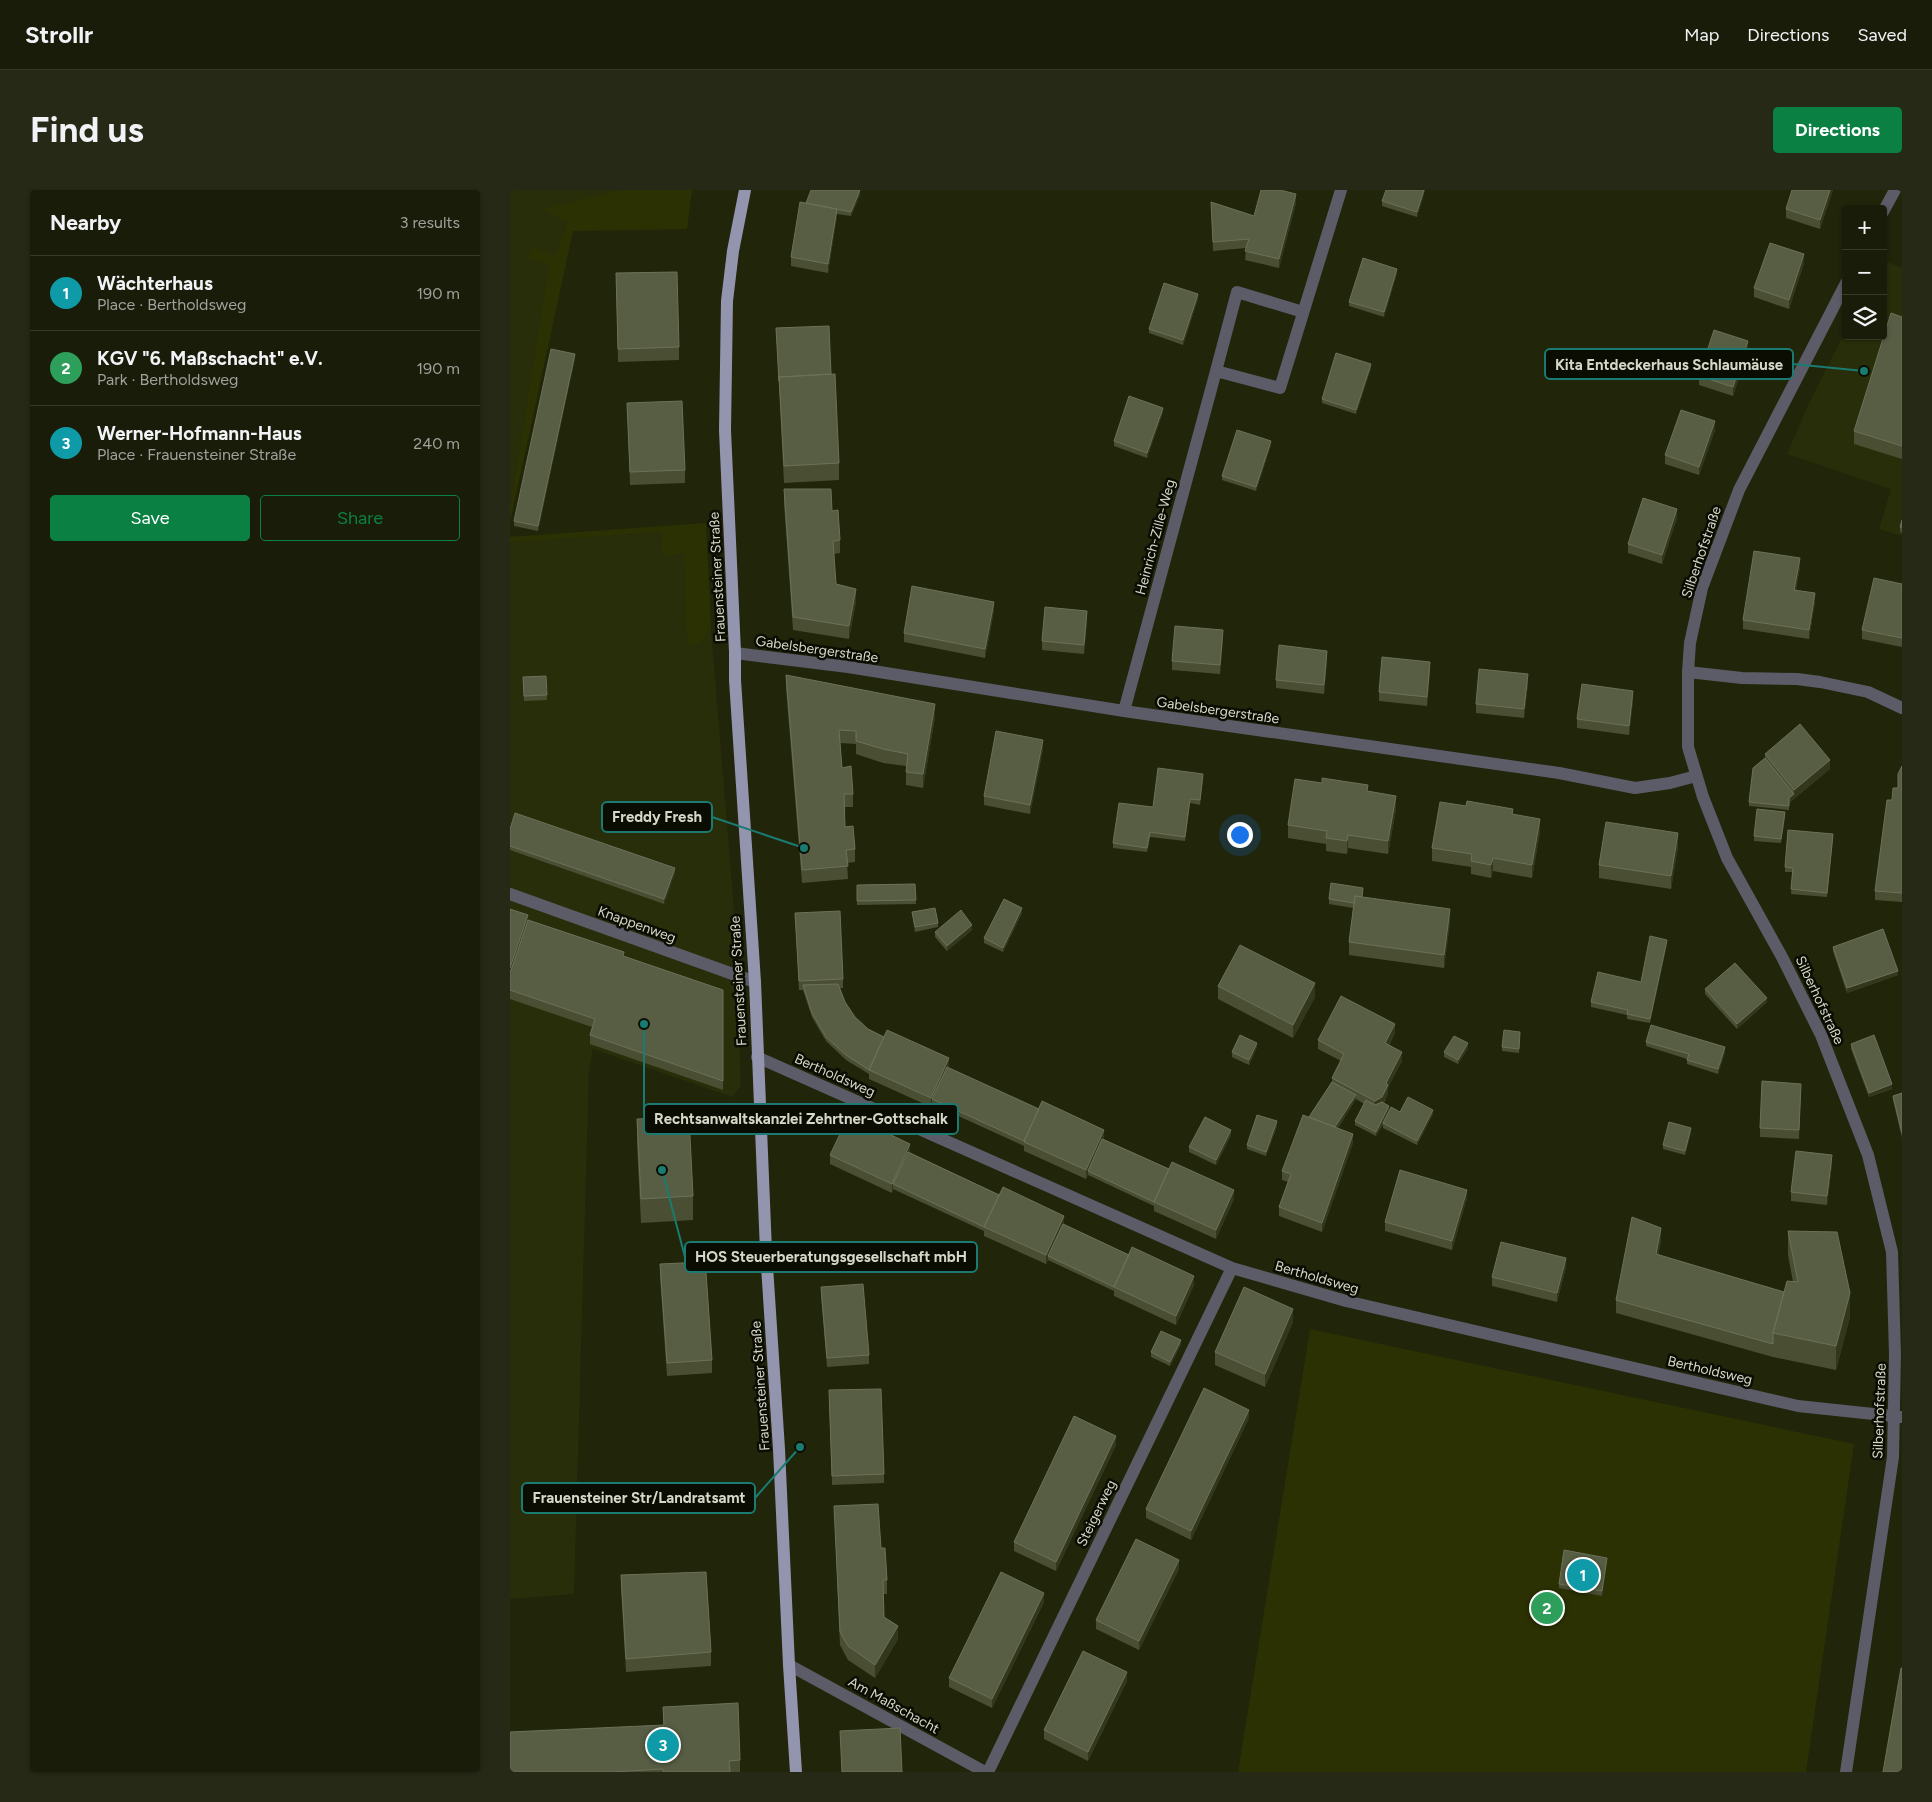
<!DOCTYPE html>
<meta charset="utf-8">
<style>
:root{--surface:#191c08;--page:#262916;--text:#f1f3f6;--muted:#9fa19c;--line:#373a29;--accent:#0b8043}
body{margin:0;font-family:Figtree,sans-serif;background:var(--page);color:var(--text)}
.controls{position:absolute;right:15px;top:15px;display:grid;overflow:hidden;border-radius:5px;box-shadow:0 1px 4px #0004}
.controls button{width:45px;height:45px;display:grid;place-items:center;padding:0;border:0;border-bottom:1px solid var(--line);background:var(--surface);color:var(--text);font:25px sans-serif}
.you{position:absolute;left:729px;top:644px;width:18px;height:18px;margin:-12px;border:4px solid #fff;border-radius:50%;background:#1a73e8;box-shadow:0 0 0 8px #1a73e833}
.badge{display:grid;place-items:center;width:32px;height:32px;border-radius:50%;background:var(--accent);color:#fff;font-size:16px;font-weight:700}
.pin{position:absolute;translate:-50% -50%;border:2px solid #fff;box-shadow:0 1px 5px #0006}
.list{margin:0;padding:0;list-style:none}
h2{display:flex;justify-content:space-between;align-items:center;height:65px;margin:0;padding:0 20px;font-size:21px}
h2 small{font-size:16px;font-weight:400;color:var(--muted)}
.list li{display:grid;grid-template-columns:32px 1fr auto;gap:15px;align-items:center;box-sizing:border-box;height:75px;padding:0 20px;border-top:1px solid var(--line)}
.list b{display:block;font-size:19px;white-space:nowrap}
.list p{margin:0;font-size:16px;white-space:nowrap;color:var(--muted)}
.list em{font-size:16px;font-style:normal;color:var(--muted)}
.actions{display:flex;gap:10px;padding:15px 20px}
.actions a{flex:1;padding:11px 0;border:1px solid var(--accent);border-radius:5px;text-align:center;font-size:18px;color:var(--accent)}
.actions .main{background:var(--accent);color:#fff}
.icon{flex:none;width:28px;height:28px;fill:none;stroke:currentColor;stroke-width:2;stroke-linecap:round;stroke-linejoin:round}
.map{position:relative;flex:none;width:1392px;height:1582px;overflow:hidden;border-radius:5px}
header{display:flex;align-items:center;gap:30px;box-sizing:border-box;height:70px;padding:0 25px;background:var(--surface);border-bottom:1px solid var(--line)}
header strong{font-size:24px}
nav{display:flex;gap:28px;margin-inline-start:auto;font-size:18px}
.intro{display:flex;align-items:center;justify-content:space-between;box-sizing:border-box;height:120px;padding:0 30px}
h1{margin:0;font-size:35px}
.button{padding:12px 22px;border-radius:5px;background:var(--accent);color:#fff;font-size:18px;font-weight:700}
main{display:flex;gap:30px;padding:0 30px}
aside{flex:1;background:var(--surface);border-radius:5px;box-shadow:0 1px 4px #0004}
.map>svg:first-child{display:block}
.built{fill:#282d0a}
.green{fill:#2b3103}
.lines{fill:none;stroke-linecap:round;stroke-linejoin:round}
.minor{stroke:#5b5c68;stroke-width:12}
.major{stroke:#9395af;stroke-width:12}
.wall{fill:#4a4f34}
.shaded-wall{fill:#33381d}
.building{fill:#585e44;stroke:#6c7159}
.labels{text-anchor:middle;stroke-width:5;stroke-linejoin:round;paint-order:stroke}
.street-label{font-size:14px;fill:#d5d8c8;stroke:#0b0d03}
.leader{fill:none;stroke:#197b72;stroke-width:2}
.callout-dot{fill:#197b72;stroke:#0b0d03;stroke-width:2}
.callout{fill:#0b0d03;stroke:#197b72;stroke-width:2}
.callout-label{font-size:15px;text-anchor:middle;font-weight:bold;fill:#d5d8c8}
</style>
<header>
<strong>Strollr</strong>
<nav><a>Map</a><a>Directions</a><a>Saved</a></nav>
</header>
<div class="intro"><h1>Find us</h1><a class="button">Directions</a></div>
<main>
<aside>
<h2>Nearby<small>3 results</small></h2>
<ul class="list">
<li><span class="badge" style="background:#0f9aa8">1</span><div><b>Wächterhaus</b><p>Place · Bertholdsweg</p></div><em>190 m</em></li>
<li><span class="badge" style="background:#2e9e5b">2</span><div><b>KGV &quot;6. Maßschacht&quot; e.V.</b><p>Park · Bertholdsweg</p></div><em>190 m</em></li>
<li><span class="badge" style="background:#0f9aa8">3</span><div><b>Werner-Hofmann-Haus</b><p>Place · Frauensteiner Straße</p></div><em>240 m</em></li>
</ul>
<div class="actions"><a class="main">Save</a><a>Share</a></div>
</aside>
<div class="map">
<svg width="1392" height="1582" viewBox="0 0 1392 1582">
<rect width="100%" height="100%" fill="#21250a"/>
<path class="built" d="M0 0H182L177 39 63 41 0 332Z
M1373 70 1392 78V346L1369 339 1381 299 1277 264 1298 215 1336 140V146H1373Z
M196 333 201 438 224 719 231 896 222 907 83 859 79 880 64 1404 0 1409V347Z"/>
<path class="green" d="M112 0H182L177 39 63 41 0 332V322L39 74 17 69 23 57 45 65 58 32 33 19Z
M196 333 201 438 189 454 177 455 174 364 151 366 152 342 0 352V347Z
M800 1139 1344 1254 1296 1582H728Z"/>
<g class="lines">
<path class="minor" d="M1373 22 1385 0
M1336 93 1229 300 1192 398 1180 453 1178 482V557L1193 607 1217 668 1272 767 1311 845 1358 965 1382 1062 1385 1164 1383 1267 1336 1582
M706 181 727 102 793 122
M225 463 338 477 614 521 1049 583 1125 598 1160 593 1186 586
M1178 482 1232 488 1287 489 1310 492 1358 502 1392 518
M614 521 706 181 770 198 831 0
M0 704 245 792
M247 867 722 1078 836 1111 1288 1216 1392 1227
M279 1475 475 1582
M478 1582 722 1078"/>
<path class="major" d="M235 0 223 61 217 111 215 240 225 462V490L245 792 256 1061 269 1259 279 1475 286 1582"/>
</g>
<path class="wall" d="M915 0 907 27 872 16V11Z
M1282 0H1323L1310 39 1276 28V19Z
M350 5 341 26 327 24 318 83 281 76V67L296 13Z
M701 12 744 26 786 13 769 78 735 70 736 58 703 61Z
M1294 73 1279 119 1244 107V98Z
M106 83 169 157V170L108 172Z
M887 83 874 127 839 116V112Z
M688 109 673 155 639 143V139Z
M1392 127V269L1344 254V241Z
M266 138 321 184 329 273V290L274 293Z
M1238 160 1223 206 1189 195V186Z
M65 168 28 341 4 336V331Z
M861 178 846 224 812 213V209Z
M117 213 175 280V293L120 295Z
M653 222 637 268 604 256V251Z
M1205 240 1189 285 1155 274V265Z
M761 255 746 301 712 290V286Z
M274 299 322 321 330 350V363L324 364 326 394 346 412 339 449 283 440 274 312Z
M1167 328 1152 374 1118 363V354Z
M1392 330V343L1390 342V337Z
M1290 377 1286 400 1305 412 1299 449 1233 439V430Z
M1392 394V457L1352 449V440Z
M484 421 475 468 394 452V443Z
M577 430 574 464 532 460V451Z
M713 449 710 484 662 480V471Z
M817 470 814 504 766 498V490Z
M920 481 917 516 869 511V502Z
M276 485 425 527 413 598 396 595V576L373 573 346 564V554L330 553 332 578 343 604V617H334L335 637 345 659V672L337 673 338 689 292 693 276 498Z
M36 486 37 510 14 511 13 487Z
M1018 493 1014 528 966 523V514Z
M1123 510 1119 545 1067 538V529Z
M533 559 520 624 474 615V606Z
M1255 564 1320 579 1279 613V620L1239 616V612L1255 568Z
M1392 576V712L1365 710V701L1382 610 1388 598Z
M693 588 690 615 680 613 675 651 640 647 637 662 603 658V653L643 617Z
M858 601 886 619 878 664 838 658 837 664 816 661V654L778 648V635Z
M1003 624 1030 642 1022 688 983 681 981 688 961 684V677L922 671V658Z
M1275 627 1271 653 1244 651V646Z
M0 639 165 683 154 714 0 660Z
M1323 649 1317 707 1281 704 1282 682H1275V677Z
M1168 656 1161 699 1089 688V675Z
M405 694 406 714 347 715V695Z
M853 703 852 707 940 732 934 778 839 765V752L843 718 819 714V709Z
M0 719 18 730 114 766 213 800V900L80 854V845L82 837 0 809Z
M402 722 428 733V737L405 742Z
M285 723 333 789V798H330L335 812 345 827 358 839 374 847 439 877V878L724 1009 706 1049 644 1021V1016L578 985 576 989 514 961V956L422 914 421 917 359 889V884L336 870 316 851 302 827 293 800H289Z
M512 723 493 762 474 753V748Z
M462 740 437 761 425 747V742Z
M1157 754 1140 833 1117 829V825L1081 817V812L1131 792Z
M1323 757 1388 785 1337 803 1323 761Z
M708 796 805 807 783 848 708 809Z
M1195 799 1257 812 1227 839 1195 804Z
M885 843 879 855 892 871 878 897V903L874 913 879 921 890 922 923 924 907 955 873 938V934L866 946 845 935V931L854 914 846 909 828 938 843 953 812 1042 769 1026V1017L778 992 772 990V981L799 927 822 892V888L831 871 808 859V850Z
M1010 847 1009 863 992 861V857Z
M1136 852 1215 862 1208 884 1177 874V869L1136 856Z
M1341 854 1382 899 1359 907 1341 859Z
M747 857 739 875 722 867V862Z
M958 858 948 874 934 867V862Z
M1291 894 1289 949 1250 947V938Z
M1392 903V948L1383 910V906Z
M127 929 183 1006V1030L131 1033 127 953Z
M767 936 756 966 737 959V955Z
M1181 942 1175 965 1153 959V955Z
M721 945 706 975 679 962V957Z
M400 963 684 1095 666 1135 604 1106V1101L538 1070 536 1074 474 1046V1041L383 999 382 1003 320 974V965Z
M1322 974 1317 1015 1281 1011V1002Z
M957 1008 942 1060 875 1041V1032Z
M1278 1041 1340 1127 1326 1180 1263 1167 1106 1123V1110L1151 1051 1148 1065 1274 1102 1283 1092 1278 1065Z
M150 1074 202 1170V1183L157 1186 150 1087Z
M1056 1077 1047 1112 982 1096V1087Z
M311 1097 359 1165V1174L317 1177 311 1106Z
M783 1132 755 1197 705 1175V1162Z
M671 1154 660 1176 641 1167V1162Z
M319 1209 374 1284V1293L322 1295Z
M739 1228 681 1350 636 1328V1319Z
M606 1255 546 1381 504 1361V1352Z
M324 1316 371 1358 377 1390V1404H373L374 1427 388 1449 365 1488 338 1470 330 1455Z
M1097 1372 1092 1406 1049 1398V1394Z
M669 1379 629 1460 586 1439V1430Z
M111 1385 201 1462V1476L116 1482 111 1398Z
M534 1412 482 1518 439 1497V1488Z
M617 1491 578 1571 534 1549V1540Z
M153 1517 230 1570V1582H0L153 1535Z"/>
<path class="shaded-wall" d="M350 0V5L341 26V22Z
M914 0H915L907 27V22Z
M1320 0H1323L1310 39V30Z
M786 4V13L769 78V69Z
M327 19V28L318 83V74Z
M1294 64V73L1279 119V110Z
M887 79V83L874 127V122Z
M688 104V109L673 155V150Z
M1238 151V160L1223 206V197Z
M65 164V168L28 341V336Z
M861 174V178L846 224V220Z
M653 218V222L637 268V263Z
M1205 231V240L1189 285V277Z
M761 251V255L746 301V297Z
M1167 319V328L1152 374V365Z
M1290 368V377L1284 408V400Z
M346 399V412L339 449V436Z
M1305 403V412L1299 449V440Z
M484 412V421L475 468V459Z
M577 421V430L574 464V455Z
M713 440V449L710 484V475Z
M817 461V470L814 504V495Z
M920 472V481L917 516V507Z
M1018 484V493L1014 528V519Z
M1123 501V510L1119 545V536Z
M425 514V527L413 598V584Z
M533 550V559L520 624V615Z
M1320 570V579L1279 613V608L1284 604V600Z
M886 606V619L878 664V651Z
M680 609V613L675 651V647Z
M1030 629V642L1022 688V675Z
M1168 643V656L1161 699V686Z
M838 645V658L837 664V651Z
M983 668V681L981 688V675Z
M165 678V683L154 714V709Z
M512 718V723L493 762V758Z
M940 719V732L934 778V765Z
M18 725V738L0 791V778Z
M462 735V740L437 761V756Z
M1157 750V754L1140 833V829Z
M1388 781V785L1337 803V798Z
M805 793V807L783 848V835Z
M1257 808V812L1227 839V834Z
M885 834V843L875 862V853Z
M747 853V857L739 875V870Z
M958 853V858L948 874V870Z
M1215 857V862L1208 884V879Z
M892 862V871L878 897V903L872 916 865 920V911L876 893Z
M439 868V877L424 910 422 909V914L421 917V908Z
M1382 894V899L1359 907V903Z
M846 905V909L823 945V940Z
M879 916V921L866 946V942Z
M923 920V924L907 955V951Z
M767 931V936L756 966V962Z
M1181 938V942L1175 965V961Z
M594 940V949L579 982 578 981V985L576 989V980Z
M721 940V945L706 975V970Z
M843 944V953L812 1042V1033Z
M400 954V963L383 994V999L382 1003V994Z
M1322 965V974L1317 1015V1006Z
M724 1000V1009L706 1049V1040Z
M957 1000V1008L942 1060V1051Z
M554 1026V1035L538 1066V1070L536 1074V1065Z
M1151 1038V1051L1146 1077V1064Z
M1056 1068V1077L1047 1112V1103Z
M684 1086V1095L666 1135V1126Z
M1340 1103V1127L1326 1180V1156Z
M783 1119V1132L755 1197V1184Z
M671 1150V1154L660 1176V1172Z
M739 1220V1228L681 1350V1341Z
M606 1246V1255L546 1381V1372Z
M1097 1368V1372L1092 1406V1401Z
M669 1370V1379L629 1460V1451Z
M534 1403V1412L482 1518V1509Z
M388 1436V1449L365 1488V1475Z
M617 1482V1491L578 1571V1562Z"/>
<path class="building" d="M301 0H350L341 22 296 13Z
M751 0H770L786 4 769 69 735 61 739 49 703 52 701 12 744 26Z
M876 0H914L907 22 872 11Z
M1282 0H1320L1310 30 1276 19Z
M290 12 327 19 318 74 281 67Z
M1260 53 1294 64 1279 110 1244 98Z
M853 68 887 79 874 122 839 112Z
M167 82 169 157 108 159 106 83Z
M654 93 688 104 673 150 639 139Z
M1381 123 1392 127V256L1344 241Z
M319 136 321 184 269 187V191L266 138Z
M1204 140 1238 151 1223 197 1189 186Z
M41 159 65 164 28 336 4 331Z
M826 163 861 174 846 220 812 209Z
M325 184 329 273 274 276 269 187Z
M619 206 653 218 637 263 604 251Z
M172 211 175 280 120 282 117 213Z
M1171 220 1205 231 1189 277 1155 265Z
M727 240 761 251 746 297 712 286Z
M274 299H321L322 321 328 320 330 350 323 351 326 394 346 399 339 436 283 427Z
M1133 308 1167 319 1152 365 1118 354Z
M1392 330V338L1390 337Z
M1244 361 1290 368 1284 400 1305 403 1299 440 1233 430Z
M1364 388 1392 394V448L1352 440Z
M402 396 484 412 475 459 394 443Z
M535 417 577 421 574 455 532 451Z
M665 436 713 440 710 475 662 471Z
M769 455 817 461 814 495 766 490Z
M872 467 920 472 917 507 869 502Z
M969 479 1018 484 1014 519 966 514Z
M276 485 425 514 413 584 396 582 398 564 373 559 346 551V541L329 540 332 578 341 576 343 604H334L335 637 343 636 345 659 336 660 338 676 292 680Z
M36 486 37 505 14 506 13 487Z
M1072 494 1123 501 1119 536 1067 529Z
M1290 534 1320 570 1284 600 1255 564Z
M486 541 533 550 520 615 474 606Z
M1255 568 1284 604 1279 608V616L1239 612 1243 578Z
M1392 576V703L1365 701 1377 610H1382L1383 598H1388V584Z
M648 578 693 584 690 610 680 609 675 647 640 642 637 658 603 653 609 613 643 617Z
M812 588 858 595 857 601 886 606 878 651 838 645 837 651 816 648 817 641 778 635 785 589 812 593Z
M957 611 1003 619 1002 624 1030 629 1022 675 983 668 981 675 961 671 962 664 922 658 930 612 956 616Z
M1247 619 1275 622 1271 649 1244 646Z
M5 623 165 678 154 709 0 656V639Z
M1096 632 1168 643 1161 686 1089 675Z
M1278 640 1323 644 1317 703 1281 699 1283 678 1275 677Z
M821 693 853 698 852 707 845 706 844 713 819 709Z
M405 694 406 710 347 711V695Z
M845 706 940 719 934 765 839 752Z
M494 709 512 718 493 758 474 748Z
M425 718 428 733 405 737 402 722Z
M0 719 18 725 0 778Z
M451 720 462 735 437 756 425 742Z
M330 721 333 789 289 791 285 723Z
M18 730 114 762 113 766 213 800V891L80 845 85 829 0 800V783Z
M1373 739 1388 781 1337 798 1323 757Z
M1140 746 1157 750 1140 829 1117 824 1118 820 1081 812 1088 782 1131 792Z
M730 755 805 793 783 835 708 796Z
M1225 773 1257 808 1227 834 1195 799Z
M328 794 335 812 345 827 358 839 374 847 359 880 336 865 316 847 302 823 293 795Z
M831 806 885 834 875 853 892 862 876 893 878 895 872 907 865 911 822 888 834 864 808 850Z
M1141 835 1215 857 1208 879 1177 870 1179 864 1136 852Z
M377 840 439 868 421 908 359 880Z
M994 840 1010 842 1009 859 992 857Z
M730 845 747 853 739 870 722 862Z
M1364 845 1382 894 1359 903 1341 854Z
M944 846 958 853 948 870 934 862Z
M437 877 529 919 514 951 422 909Z
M1252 891 1291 894 1289 940 1250 938Z
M822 892 846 905 825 937 799 927Z
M1392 903V943L1383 906Z
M898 907 923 920 907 951 873 933 881 917 890 922Z
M856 910 865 915 872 912 879 916 866 942 845 931Z
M532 911 594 940 576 980 514 952Z
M339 925 400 954 382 994 320 965Z
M747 925 767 931 756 962 737 955Z
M793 925 843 944 812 1033 769 1017 781 984 772 981Z
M179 927 183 1006 131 1009 127 929Z
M695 927 721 940 706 970 679 957Z
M1159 932 1181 938 1175 961 1153 955Z
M592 949 659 979 644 1012 578 981Z
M1286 961 1322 965 1317 1006 1281 1002Z
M398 962 489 1005 474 1037 383 994Z
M662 972 724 1000 706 1040 644 1012Z
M890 980 957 1000 942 1051 875 1032Z
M493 997 554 1026 536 1065 474 1037Z
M1122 1027 1151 1038 1146 1064 1274 1102 1263 1143V1154L1106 1110Z
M553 1034 619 1065 604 1097 538 1066Z
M1278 1041 1327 1042 1340 1103 1326 1156 1263 1143 1277 1091 1288 1092Z
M991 1052 1056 1068 1047 1103 982 1087Z
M622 1057 684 1086 666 1126 604 1097Z
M193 1072 194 1082H196L202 1170 157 1173 150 1074Z
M353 1094 359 1165 317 1168 311 1097Z
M734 1097 783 1119 755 1184 705 1162Z
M651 1141 671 1150 660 1172 641 1162Z
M694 1198 739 1220 681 1341 636 1319Z
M371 1199 374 1284 322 1286 319 1200Z
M564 1226 606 1246 546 1372 504 1352Z
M368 1314 371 1358H375L377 1390H373L374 1427 388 1436 365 1475 338 1456 330 1442 324 1316Z
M626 1349 669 1370 629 1451 586 1430Z
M1054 1360 1097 1368 1092 1401 1049 1394Z
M196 1382 201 1462 116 1469 111 1385Z
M491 1382 534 1403 482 1509 439 1488Z
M573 1461 617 1482 578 1562 534 1540Z
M1391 1478H1392V1582H1373Z
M228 1513 230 1570 219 1571 220 1582H153V1579L102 1582H0V1542L154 1535 153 1517Z
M390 1538 392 1582H332L330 1541Z"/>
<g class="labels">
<g class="street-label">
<text transform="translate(645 347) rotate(-75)" y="5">Heinrich-Zille-Weg</text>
<text transform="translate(1191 362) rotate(-71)" y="5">Silberhofstraße</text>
<text transform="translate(207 387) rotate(-93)" y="5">Frauensteiner Straße</text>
<text transform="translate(307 459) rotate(8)" y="5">Gabelsbergerstraße</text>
<text transform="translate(708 520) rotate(8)" y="5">Gabelsbergerstraße</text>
<text transform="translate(127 734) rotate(20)" y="5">Knappenweg</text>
<text transform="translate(228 791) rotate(-93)" y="5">Frauensteiner Straße</text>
<text transform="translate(1310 810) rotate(65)" y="5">Silberhofstraße</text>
<text transform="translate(325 885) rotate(24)" y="5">Bertholdsweg</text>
<text transform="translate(807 1087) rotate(16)" y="5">Bertholdsweg</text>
<text transform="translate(1200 1180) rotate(13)" y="5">Bertholdsweg</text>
<text transform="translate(250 1196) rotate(-94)" y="5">Frauensteiner Straße</text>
<text transform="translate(1369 1221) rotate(-88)" y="5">Silberhofstraße</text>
<text transform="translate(586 1323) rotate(-64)" y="5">Steigerweg</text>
<text transform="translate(384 1515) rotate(29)" y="5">Am Maßschacht</text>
</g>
</g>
<path class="leader" d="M1354 181L1283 174M294 658L202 627M134 834L134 929M152 980L175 1067M290 1257L245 1308"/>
<g class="callout-dot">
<circle cx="1354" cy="181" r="5"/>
<circle cx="294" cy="658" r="5"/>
<circle cx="134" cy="834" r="5"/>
<circle cx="152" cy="980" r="5"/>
<circle cx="290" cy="1257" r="5"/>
</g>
<g class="callout">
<rect x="1035" y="159" width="248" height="30" rx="5"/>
<rect x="92" y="612" width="110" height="30" rx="5"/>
<rect x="134" y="914" width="314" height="30" rx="5"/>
<rect x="175" y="1052" width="292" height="30" rx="5"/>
<rect x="12" y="1293" width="233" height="30" rx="5"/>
</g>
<g class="callout-label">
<text x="1159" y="180">Kita Entdeckerhaus Schlaumäuse</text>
<text x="147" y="632">Freddy Fresh</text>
<text x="291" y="934">Rechtsanwaltskanzlei Zehrtner-Gottschalk</text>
<text x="321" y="1072">HOS Steuerberatungsgesellschaft mbH</text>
<text x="129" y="1313">Frauensteiner Str/Landratsamt</text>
</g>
</svg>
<div class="controls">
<button>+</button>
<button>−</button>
<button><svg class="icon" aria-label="layers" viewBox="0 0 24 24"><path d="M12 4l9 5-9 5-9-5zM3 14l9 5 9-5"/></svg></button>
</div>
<div class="you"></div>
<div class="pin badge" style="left:1073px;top:1385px;background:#0f9aa8">1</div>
<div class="pin badge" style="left:1037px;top:1418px;background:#2e9e5b">2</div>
<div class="pin badge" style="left:153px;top:1555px;background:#0f9aa8">3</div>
</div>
</main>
